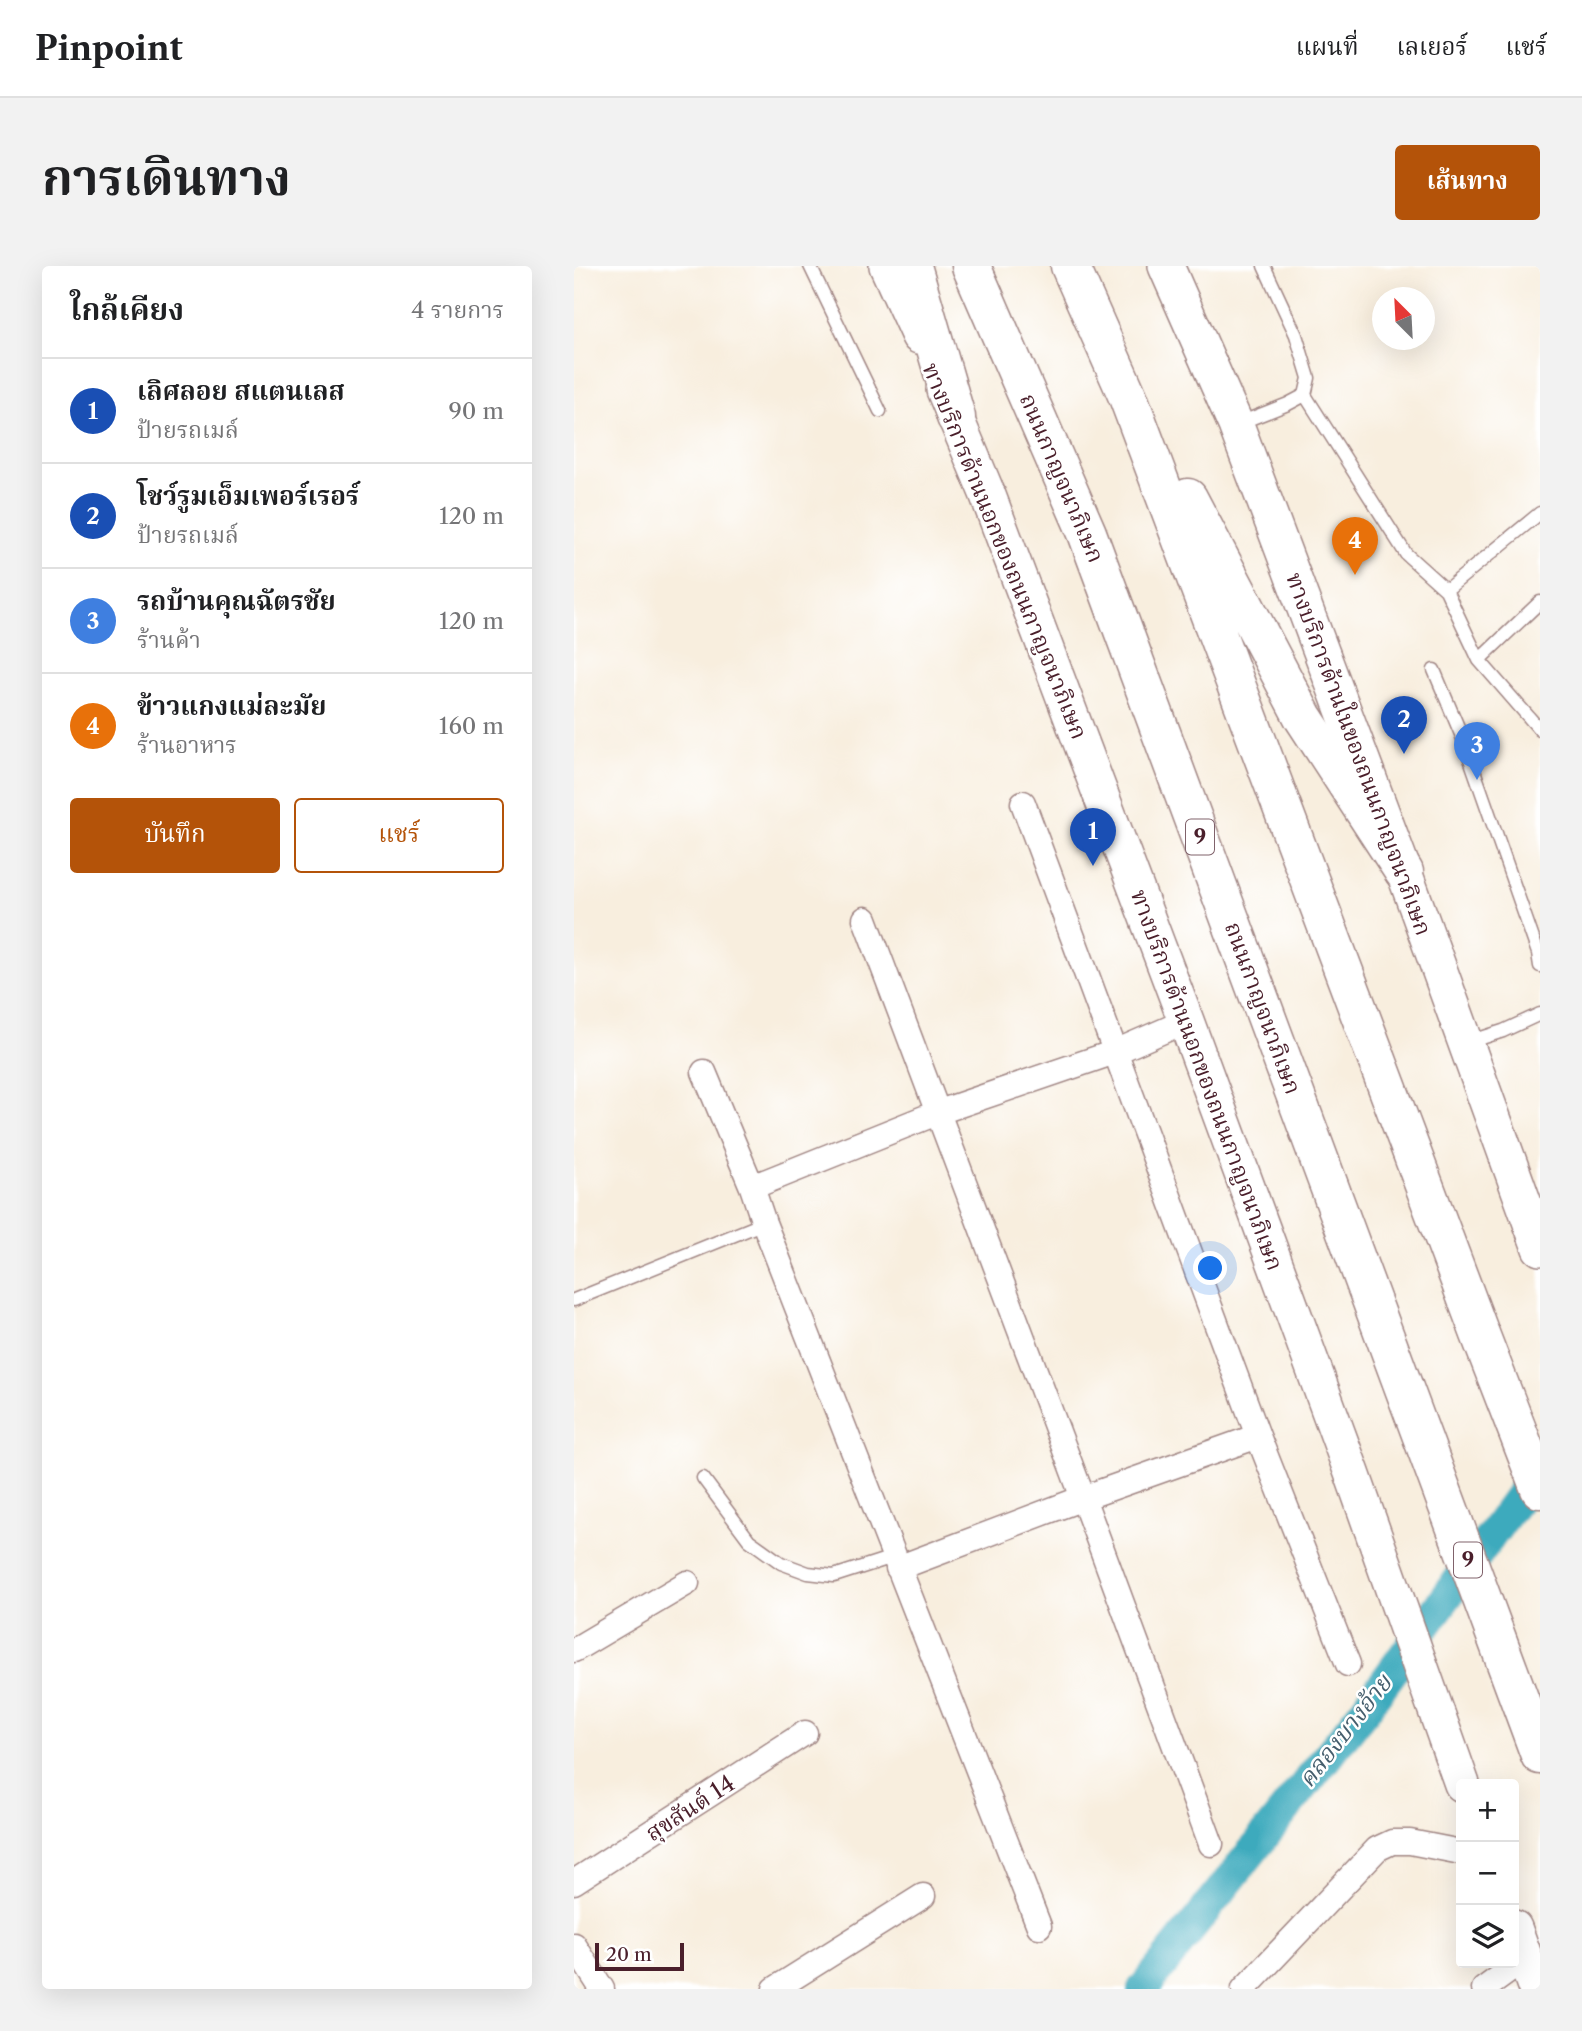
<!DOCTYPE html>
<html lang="th">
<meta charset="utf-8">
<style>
:root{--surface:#fff;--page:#f2f2f2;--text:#202124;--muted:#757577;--line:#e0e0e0;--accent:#b45309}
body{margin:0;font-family:"Libre Caslon Text","Noto Serif Thai",serif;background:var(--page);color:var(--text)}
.controls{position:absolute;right:21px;bottom:21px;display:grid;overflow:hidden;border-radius:7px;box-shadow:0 7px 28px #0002}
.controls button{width:63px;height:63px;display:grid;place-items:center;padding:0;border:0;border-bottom:2px solid var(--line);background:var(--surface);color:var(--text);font:35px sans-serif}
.compass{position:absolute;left:798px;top:21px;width:63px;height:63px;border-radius:50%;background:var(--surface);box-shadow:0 7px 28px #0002;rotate:336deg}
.scale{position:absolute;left:21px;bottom:18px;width:89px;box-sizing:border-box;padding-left:7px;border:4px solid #4a1f2b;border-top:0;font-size:19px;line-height:24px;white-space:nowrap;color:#4a1f2b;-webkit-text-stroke:5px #fff;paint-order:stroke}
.you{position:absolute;left:637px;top:1003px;width:24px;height:24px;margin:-18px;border:5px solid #fff;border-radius:50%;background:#1a73e8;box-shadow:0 0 0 10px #1a73e833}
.badge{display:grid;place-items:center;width:46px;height:46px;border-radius:50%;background:var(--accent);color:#fff;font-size:23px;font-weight:700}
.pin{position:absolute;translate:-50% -58px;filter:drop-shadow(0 2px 4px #0008)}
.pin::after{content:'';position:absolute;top:37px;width:24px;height:21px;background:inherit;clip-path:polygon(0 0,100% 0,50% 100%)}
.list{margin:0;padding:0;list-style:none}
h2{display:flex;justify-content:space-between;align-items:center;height:91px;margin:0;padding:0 28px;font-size:30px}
h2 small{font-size:23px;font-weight:400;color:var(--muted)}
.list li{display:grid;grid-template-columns:46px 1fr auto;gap:21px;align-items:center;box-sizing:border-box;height:105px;padding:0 28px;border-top:2px solid var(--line)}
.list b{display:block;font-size:26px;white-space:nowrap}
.list p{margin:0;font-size:23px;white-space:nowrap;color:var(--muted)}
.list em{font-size:23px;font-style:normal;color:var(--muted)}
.actions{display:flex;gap:14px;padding:21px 28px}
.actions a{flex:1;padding:16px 0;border:2px solid var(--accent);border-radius:7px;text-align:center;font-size:24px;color:var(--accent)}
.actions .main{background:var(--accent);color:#fff}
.icon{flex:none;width:38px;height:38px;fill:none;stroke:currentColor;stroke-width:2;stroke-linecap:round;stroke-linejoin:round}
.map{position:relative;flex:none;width:966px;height:1723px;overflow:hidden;border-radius:7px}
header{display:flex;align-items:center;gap:42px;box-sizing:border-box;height:98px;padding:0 35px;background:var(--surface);border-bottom:2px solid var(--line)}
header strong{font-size:33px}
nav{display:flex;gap:38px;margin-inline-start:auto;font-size:24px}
.intro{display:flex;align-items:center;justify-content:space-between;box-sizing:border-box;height:168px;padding:0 42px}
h1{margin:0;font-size:49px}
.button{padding:18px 32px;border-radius:7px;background:var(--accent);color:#fff;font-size:24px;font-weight:700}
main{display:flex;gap:42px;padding:0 42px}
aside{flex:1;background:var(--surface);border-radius:7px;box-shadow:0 7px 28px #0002}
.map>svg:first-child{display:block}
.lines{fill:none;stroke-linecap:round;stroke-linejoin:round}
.canal{stroke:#3eaabd;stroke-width:32}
.service-casing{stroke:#a18684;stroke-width:15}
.minor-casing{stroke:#a18684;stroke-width:27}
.secondary-casing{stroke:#a18684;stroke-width:38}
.trunk-casing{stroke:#a18684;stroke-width:41}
.service{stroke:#fff;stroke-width:12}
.minor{stroke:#fff;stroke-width:24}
.secondary{stroke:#fff;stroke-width:35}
.trunk{stroke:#fff;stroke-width:38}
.labels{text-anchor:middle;stroke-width:5;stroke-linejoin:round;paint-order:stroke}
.shield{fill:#fff;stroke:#80626b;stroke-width:2}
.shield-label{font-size:21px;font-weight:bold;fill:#4a1f2b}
.street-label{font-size:23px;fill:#4a1f2b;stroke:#fff}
.water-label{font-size:24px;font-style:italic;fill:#455e6d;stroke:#fff}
</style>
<header>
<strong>Pinpoint</strong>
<nav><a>แผนที่</a><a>เลเยอร์</a><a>แชร์</a></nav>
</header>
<div class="intro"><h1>การเดินทาง</h1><a class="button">เส้นทาง</a></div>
<main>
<aside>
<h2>ใกล้เคียง<small>4 รายการ</small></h2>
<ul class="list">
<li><span class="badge" style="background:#1a4fb4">1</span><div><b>เลิศลอย สแตนเลส</b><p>ป้ายรถเมล์</p></div><em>90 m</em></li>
<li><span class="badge" style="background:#1a4fb4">2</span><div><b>โชว์รูมเอ็มเพอร์เรอร์</b><p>ป้ายรถเมล์</p></div><em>120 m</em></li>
<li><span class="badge" style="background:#3f7fe0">3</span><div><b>รถบ้านคุณฉัตรชัย</b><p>ร้านค้า</p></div><em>120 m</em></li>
<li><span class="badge" style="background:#e8710a">4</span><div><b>ข้าวแกงแม่ละมัย</b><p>ร้านอาหาร</p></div><em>160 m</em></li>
</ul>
<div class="actions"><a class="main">บันทึก</a><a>แชร์</a></div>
</aside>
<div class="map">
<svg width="966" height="1723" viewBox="0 0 966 1723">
<rect width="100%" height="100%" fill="#fff"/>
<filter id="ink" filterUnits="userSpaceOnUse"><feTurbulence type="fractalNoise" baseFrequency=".0143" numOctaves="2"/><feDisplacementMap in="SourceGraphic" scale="14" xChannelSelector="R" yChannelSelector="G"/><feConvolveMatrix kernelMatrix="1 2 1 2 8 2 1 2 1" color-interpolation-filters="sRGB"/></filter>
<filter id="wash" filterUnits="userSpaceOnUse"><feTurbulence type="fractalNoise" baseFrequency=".00686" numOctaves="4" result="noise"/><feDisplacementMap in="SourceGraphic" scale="28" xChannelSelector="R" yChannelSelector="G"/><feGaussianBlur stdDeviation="1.57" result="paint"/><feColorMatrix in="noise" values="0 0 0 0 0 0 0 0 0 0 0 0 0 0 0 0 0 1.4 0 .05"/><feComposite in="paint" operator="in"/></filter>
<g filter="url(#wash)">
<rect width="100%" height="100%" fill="#f8eede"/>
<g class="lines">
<path class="canal" d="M569 1723 791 1443 966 1202"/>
</g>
</g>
<g filter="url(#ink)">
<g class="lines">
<defs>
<path id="service" d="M236 0 306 145
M690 0 722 69 735 112 731 129
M663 158 714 138 731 129 832 288 872 324 905 394 966 464
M872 324 966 247
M905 394 966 336
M860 404 889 473 964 687 966 700
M892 777 929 765 966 748
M0 1034 190 957
M129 1212 175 1274 207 1297 234 1307 260 1310 319 1291"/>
<path id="minor" d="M449 537 684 1170 774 1398
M291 653 509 1232 637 1578
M130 806 178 921 190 957 465 1660
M178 921 365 846 541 786 612 755
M324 1302 509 1232 684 1170
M0 1384 113 1317
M0 1616 231 1467
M0 1679 28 1723
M201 1723 349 1630
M670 1723 803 1583 818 1576H836L887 1586
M910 1723 951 1693"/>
<path id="secondary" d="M313 0 345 70
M592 0 662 159 830 606 966 982
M370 124 413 227 612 755 778 1207 888 1518
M940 1662 962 1723"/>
<path id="trunk" d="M338 0 382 151
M397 0 513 267 966 1489
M496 0 554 131 906 1068 966 1223
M614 232 729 451 830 606"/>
</defs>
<use href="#service" class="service-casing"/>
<use href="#minor" class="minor-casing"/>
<use href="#secondary" class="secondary-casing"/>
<use href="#trunk" class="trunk-casing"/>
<use href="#service" class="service"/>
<use href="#minor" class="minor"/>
<use href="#secondary" class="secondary"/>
<use href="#trunk" class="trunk"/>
</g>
</g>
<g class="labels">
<g class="shield">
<rect x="612" y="553.5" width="28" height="35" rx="5"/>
<rect x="880" y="1276.5" width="28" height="35" rx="5"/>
</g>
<g class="shield-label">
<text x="626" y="578">9</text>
<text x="894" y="1301">9</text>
</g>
<g class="street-label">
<text transform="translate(488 212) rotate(67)" y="8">ถนนกาญจนาภิเษก</text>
<text transform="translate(431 285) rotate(68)" y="8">ทางบริการด้านนอกของถนนกาญจนาภิเษก</text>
<text transform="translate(785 488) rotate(70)" y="8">ทางบริการด้านในของถนนกาญจนาภิเษก</text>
<text transform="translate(689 742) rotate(70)" y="8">ถนนกาญจนาภิเษก</text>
<text transform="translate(633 814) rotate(70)" y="8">ทางบริการด้านนอกของถนนกาญจนาภิเษก</text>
<text transform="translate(116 1542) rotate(-33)" y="8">สุขสันต์ 14</text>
</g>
<g class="water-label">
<text transform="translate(771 1465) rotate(-52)" y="8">คลองบางอ้าย</text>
</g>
</g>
</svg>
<div class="controls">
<button>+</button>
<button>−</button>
<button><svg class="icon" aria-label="layers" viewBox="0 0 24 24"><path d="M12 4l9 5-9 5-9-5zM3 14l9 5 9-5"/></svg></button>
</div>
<svg class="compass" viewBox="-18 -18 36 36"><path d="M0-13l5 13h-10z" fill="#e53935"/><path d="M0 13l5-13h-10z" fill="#757577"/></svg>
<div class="scale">20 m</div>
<div class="you"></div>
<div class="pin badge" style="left:519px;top:600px;background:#1a4fb4">1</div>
<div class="pin badge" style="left:830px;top:488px;background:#1a4fb4">2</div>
<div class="pin badge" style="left:903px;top:514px;background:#3f7fe0">3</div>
<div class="pin badge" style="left:781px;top:309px;background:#e8710a">4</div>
</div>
</main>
